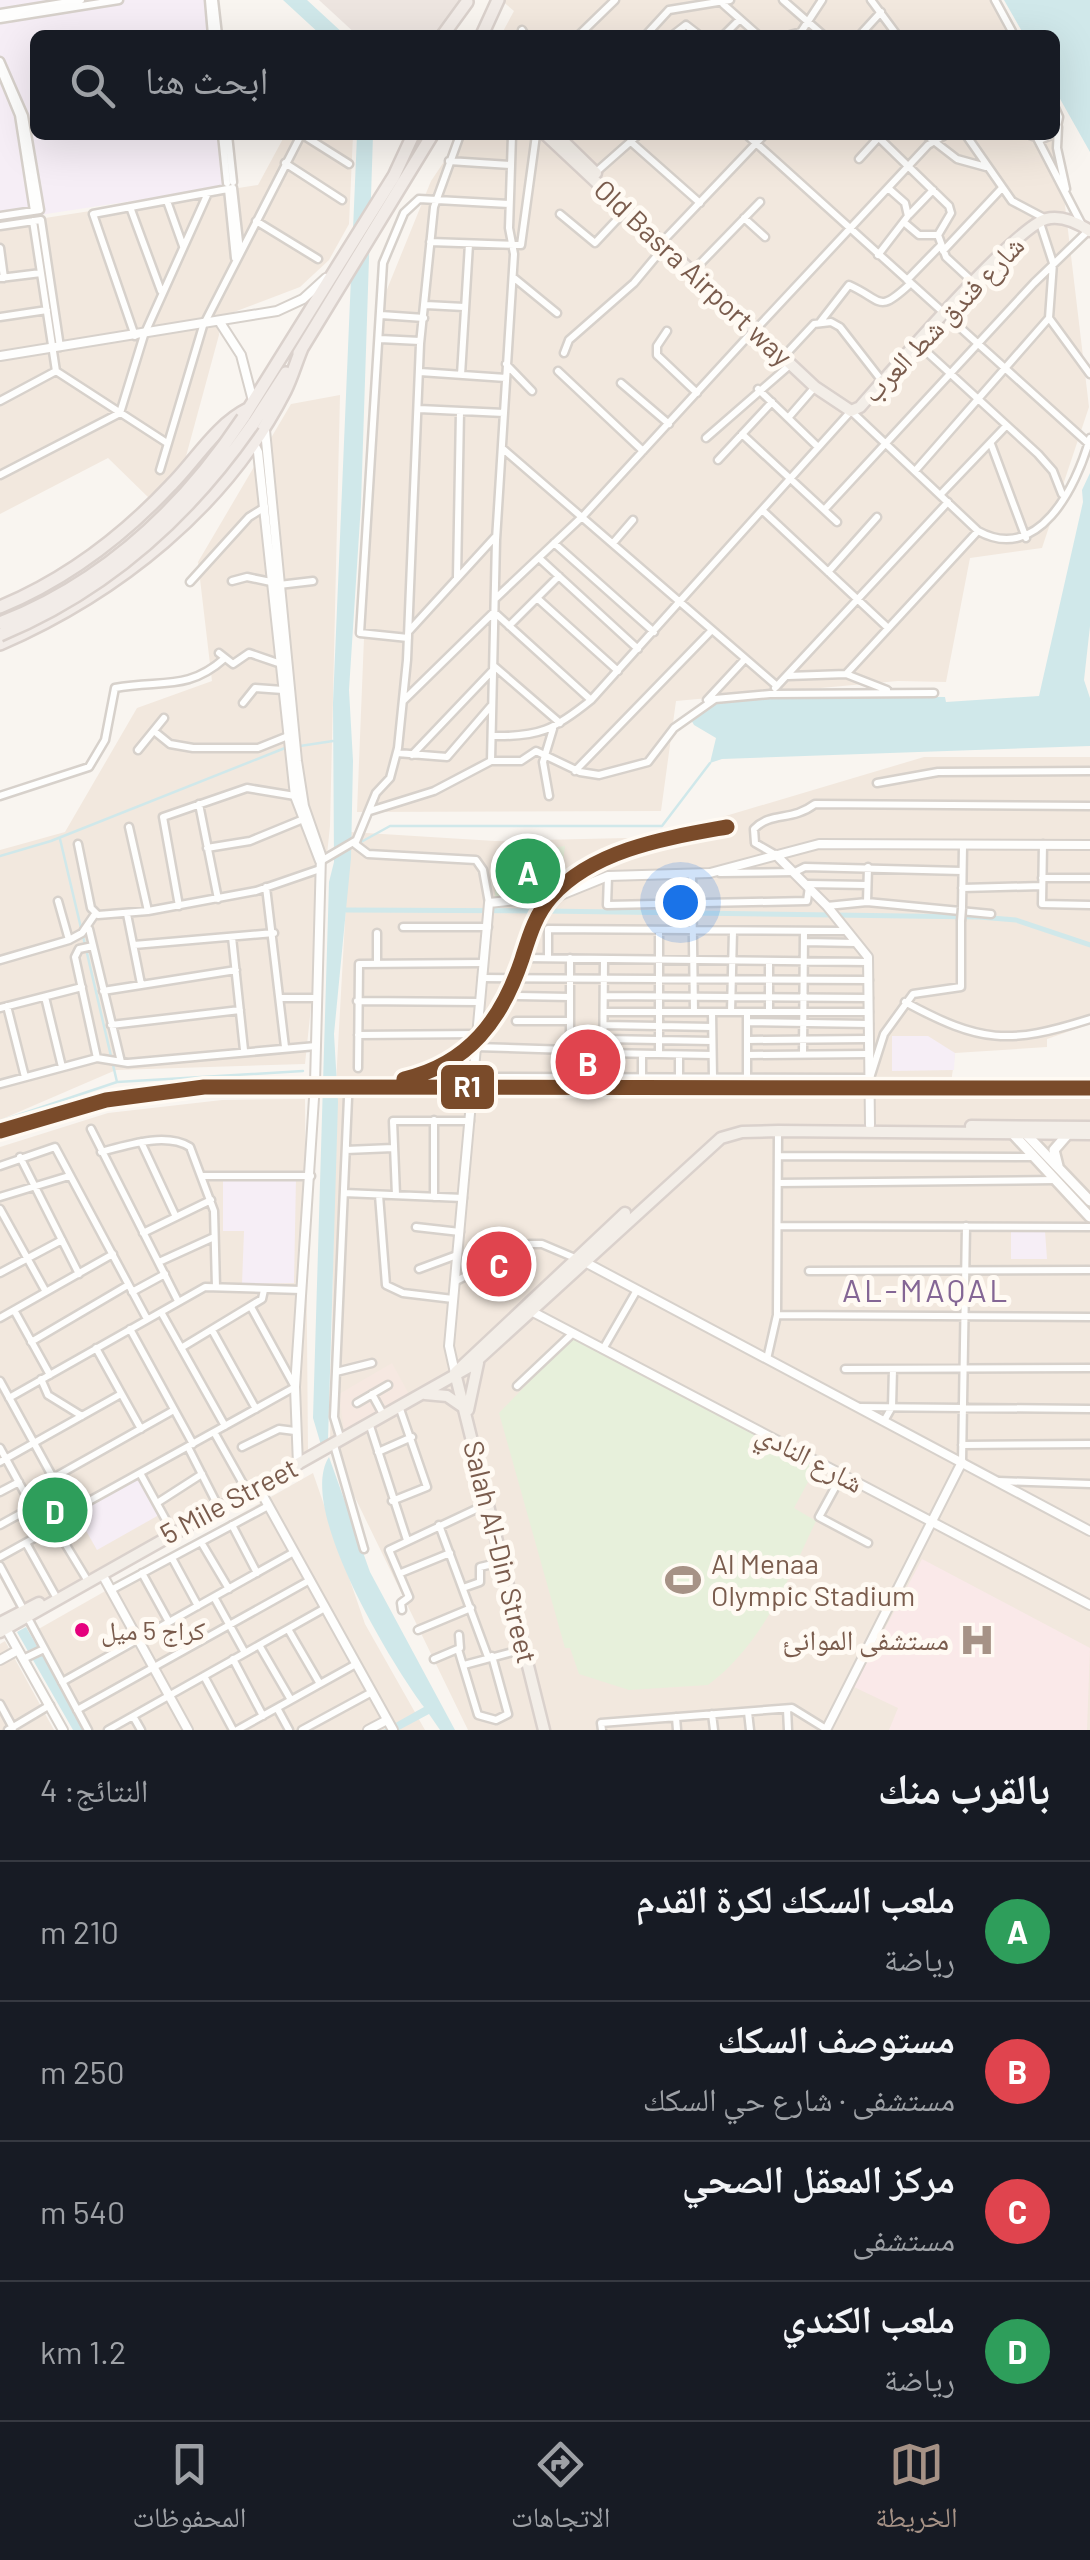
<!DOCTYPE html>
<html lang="ar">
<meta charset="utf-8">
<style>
:root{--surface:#171b24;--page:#242831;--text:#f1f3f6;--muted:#9ea1a6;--line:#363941;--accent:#a69286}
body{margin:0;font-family:Barlow,"Noto Naskh Arabic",sans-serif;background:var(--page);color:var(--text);direction:rtl}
.you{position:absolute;left:680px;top:902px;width:35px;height:35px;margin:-25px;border:8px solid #fff;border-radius:50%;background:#1a73e8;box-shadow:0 0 0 15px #1a73e833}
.badge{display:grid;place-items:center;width:65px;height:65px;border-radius:50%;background:var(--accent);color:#fff;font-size:32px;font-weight:700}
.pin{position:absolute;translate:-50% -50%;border:5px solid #fff;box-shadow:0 2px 10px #0006}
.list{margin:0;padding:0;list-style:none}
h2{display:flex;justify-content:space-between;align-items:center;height:130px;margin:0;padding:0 40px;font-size:42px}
h2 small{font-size:32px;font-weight:400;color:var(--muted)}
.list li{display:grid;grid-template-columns:65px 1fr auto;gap:30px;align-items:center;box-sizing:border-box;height:140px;padding:0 40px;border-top:2px solid var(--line)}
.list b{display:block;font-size:38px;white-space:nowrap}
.list p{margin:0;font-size:32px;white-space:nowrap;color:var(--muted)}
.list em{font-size:32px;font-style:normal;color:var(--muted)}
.icon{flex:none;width:55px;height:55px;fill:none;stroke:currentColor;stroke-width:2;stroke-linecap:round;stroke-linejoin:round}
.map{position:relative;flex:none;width:1090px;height:1730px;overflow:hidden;direction:ltr}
.search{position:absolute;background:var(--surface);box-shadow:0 10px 40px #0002;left:30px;right:30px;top:30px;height:110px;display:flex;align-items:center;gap:25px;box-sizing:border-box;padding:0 35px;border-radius:15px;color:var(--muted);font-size:38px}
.sheet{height:690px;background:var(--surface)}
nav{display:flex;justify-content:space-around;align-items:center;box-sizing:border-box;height:140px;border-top:2px solid var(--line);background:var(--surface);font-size:28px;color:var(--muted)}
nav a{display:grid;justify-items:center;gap:5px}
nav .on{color:var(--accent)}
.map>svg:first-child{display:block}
.residential{fill:#f2e8de}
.commercial{fill:#f6e8e1}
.industrial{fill:#ede5e0}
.education{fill:#f6eef6}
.medical{fill:#fae9e9}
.green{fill:#e7f0db}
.water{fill:#d0e8ea}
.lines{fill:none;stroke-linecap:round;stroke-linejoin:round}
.stream{stroke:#d0e8ea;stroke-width:2.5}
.canal{stroke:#d0e8ea;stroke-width:5}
.minor-casing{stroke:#d7d1cb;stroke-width:11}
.tertiary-casing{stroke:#d7d1cb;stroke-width:12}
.secondary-casing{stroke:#d9d2cb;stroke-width:14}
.primary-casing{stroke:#dad1cc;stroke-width:15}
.trunk-casing{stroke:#dad1cc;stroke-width:16}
.minor{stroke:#fefefd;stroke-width:6}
.tertiary{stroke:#fefefd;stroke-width:8}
.secondary{stroke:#fefefd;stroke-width:9}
.primary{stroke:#f3eee8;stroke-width:10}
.trunk{stroke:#f2ece8;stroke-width:11}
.minor-bridge-casing{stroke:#d7d1cb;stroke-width:11;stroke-linecap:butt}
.trunk-bridge-casing{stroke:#dad1cc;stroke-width:16;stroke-linecap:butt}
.minor-bridge{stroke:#fefefd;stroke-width:6}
.trunk-bridge{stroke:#f2ece8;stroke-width:11}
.rail-1-casing{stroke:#fffaf3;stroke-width:22}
.rail-1{stroke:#7a4b2a;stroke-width:15}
.bus-dot{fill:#e5007d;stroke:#fffaf3;stroke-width:4}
.labels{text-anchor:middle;stroke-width:10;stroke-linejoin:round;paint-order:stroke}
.bus-label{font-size:26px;fill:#7a5c4d;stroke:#fffaf3;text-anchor:start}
.street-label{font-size:28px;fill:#7a5c4d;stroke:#fffaf3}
.poi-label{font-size:28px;fill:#7a5c4d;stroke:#fffaf3;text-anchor:start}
.quarter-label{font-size:32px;letter-spacing:2.5px;fill:#846695;stroke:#fffaf3}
.line-badge{stroke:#fffaf3;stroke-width:4}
.badge-label{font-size:28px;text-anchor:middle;font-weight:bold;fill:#fff}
</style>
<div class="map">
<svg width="1090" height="1730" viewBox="0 0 1090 1730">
<rect width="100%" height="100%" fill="#f9f5f0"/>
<path class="residential" d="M501 0H991L1011 35H501L514 11Z
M1055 121 1089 407 1042 548 970 558 946 682 898 681 676 701 661 811 357 812 377 314 431 181 462 135H1055Z
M285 135H353L349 224 329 260 300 287 218 318 219 335 182 471 150 499 108 458 0 514V225L258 185Z
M340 395 330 826 305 1064 116 1070 0 1120V850L65 832 137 708 212 681 198 562 291 404Z
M924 757H1090V1024L1047 1039V1047L955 1053 952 1076 953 1092 1090 1093V1730H468L330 1446 336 1082 350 832 495 841 712 836 702 823Z
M305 1099 308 1450 20 1615 0 1578V1147L108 1113 222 1100Z
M313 1473 365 1624 425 1730H88L35 1631Z
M5 1641 54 1730H0V1644Z"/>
<path class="commercial" d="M392 1363 410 1396 344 1431 339 1394Z"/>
<path class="industrial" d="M319 0H460L442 35H357Z"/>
<path class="education" d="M0 0H219L222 35H35V135H232L237 185 0 221Z
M892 1036H928L955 1053 954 1070 892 1071Z
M296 1177 294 1283 242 1284 244 1231H223V1180Z
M1045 1231 1047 1259H1011V1232Z
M137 1478 159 1515 97 1550 76 1513Z"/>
<path class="medical" d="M922 1559 1090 1648 1087 1730H889L898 1708 854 1687Z"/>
<path class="green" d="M565 846 560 887 495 898 494 856Z
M573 1337 816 1467 794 1508 816 1521C788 1580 762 1645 708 1685L629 1690 579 1674 570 1648H565L499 1413Z"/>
<path class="water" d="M283 0H307L345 35H321Z
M1004 0H1090V152L1055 90V35H1024Z
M357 135H373L361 504 349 690 353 761 351 858 334 1034 338 1102 328 1440 321 1445 313 1418 329 882 334 862 333 703Z
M1090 473V626L1084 680 1090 698V746L722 759 710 763 716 738 694 725 690 718 710 703 761 695 945 697 946 702 1039 696 1083 502 1082 490Z
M329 1457 370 1572 455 1730H440L429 1714 399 1730H383L424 1707C391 1663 296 1507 329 1457Z
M26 1627 85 1730H73L17 1632Z"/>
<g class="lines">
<path class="stream" d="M300 746 333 741
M60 839 81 928
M361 842 390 826H662L710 763
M0 856 51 841 285 748
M83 936 117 1082
M0 1121 117 1082 303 1071"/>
<path class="canal" d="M346 910 537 911
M544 911 979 917 1016 920 1090 945"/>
<defs>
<path id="minor" d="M209 0 212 35
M214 0 218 35
M783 0 823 35
M871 0 897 35
M995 0 1014 35
M723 4 758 35
M0 13 81 0
M0 19 119 0
M522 30 525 35
M579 35 615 0
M646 35 669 10 730 0
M673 35 686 25 699 35
M724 35 740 19
M790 35 801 32 822 0
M860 35 881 12
M0 61 24 116 40 210 0 216
M0 69 19 115 34 211
M1055 108 1059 117 1056 131
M1058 127 1057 148 1066 189
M222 135 227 183
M228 135 233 182
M303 135 349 164
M460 135 434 207 420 344 407 660 398 748 390 778 376 793 355 844 368 854 476 860 483 870 489 903
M747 135 1089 444
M876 135 949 206 951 213 938 235 946 257 974 283
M926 135 957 159 986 167
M966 135 1012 201 1046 219
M1030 135 1042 139 1052 135
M1037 138 1082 225
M631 142 700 203
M859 159 880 136
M449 161 511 165
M285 163 342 200
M595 173 638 135
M228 189 235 258
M167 201 183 246
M130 207 161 291
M560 214 595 243 625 211
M909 215 933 190
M744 218 765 237
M33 221 56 371 167 443
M256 221 318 259
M1040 223 1053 263 1049 318 1090 374
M906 224 919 235H938
M0 226 41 220 60 347
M664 240 764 135
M430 242 521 245 536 135
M0 248 4 278
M943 251 1002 188
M878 255 908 216 905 203 888 188
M695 269 760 202
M513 277 557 313
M0 278 41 273
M907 280 941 245
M426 305 464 307
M381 315 424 318
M0 317 47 310
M821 321 849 285C883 300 877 315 911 283
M758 327 928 145 945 135
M667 331 657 346V355L697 393
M135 336 93 214 233 188 240 251
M380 339 420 341
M917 343 1038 454 1053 471 1062 494
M564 353 569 340 634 283 664 247
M787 353 814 324 831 322 840 327 882 381
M506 364 532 391
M558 371 643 451
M420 372 506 378
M461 375 469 244
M621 383 669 424
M758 389 818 447
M0 401 56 371
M419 409 504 413
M788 418 814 388
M742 434 837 522
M706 438 791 364
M991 444 1026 538
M502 448 777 686
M718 460 772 402
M160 470 203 326 301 135
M915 471 1049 318
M0 475 120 413 144 335 208 193
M940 495 1006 426
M762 510 887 627
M824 510 1034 283 1089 230
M614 542 633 520
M554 543 654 632
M539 558 638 649
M828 572 877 517
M457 578 460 411
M232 581 247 577 271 582
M190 582 249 517 265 507
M279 585 313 581
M537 598 618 671
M495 599 584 515 753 331
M509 626 559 576
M409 631 495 537
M408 638 360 633 383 263 404 213 419 199 509 204
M219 653 233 664 249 653 281 664
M494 666 560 723
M846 674 978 531
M788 676 846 674 887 690
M775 688 948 502
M707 700 745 659
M403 701 494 612 591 700
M243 703 255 688 283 690
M154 731 170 744 193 748H258L288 736
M492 736C539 737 554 730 591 700L851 411 978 531C1038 564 1076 488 1090 438
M138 750 164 718
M397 753 447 757 491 706
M412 755 492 671
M491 761 496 540 514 254 509 228 512 135
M575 771 711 631
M877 783 938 772 1090 771
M0 796 89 767 105 740 115 688C160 679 187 692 225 658
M549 796 543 762 553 729
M199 804 218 899
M370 811 434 791 491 761H521L536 751 580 772 599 775 648 762 674 728 715 699 770 694 934 693
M129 827 148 911
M78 844 91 908 98 915 148 911 256 891 320 869
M1043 844 1042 904 1090 905
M207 848 250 841 301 820
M776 855 755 843 754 829C772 811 791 822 815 804L1090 806
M321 861 355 841
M720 873 795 872 805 867 962 871
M692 875 694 1012
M608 876 607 905 807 901 809 887
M1042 878H1090
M808 884 867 885
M266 887 285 1047
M962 888 1042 886
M58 901 69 940
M867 902 868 867
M179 906 163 817 247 788 295 796
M827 906 867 902 991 914
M962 908 963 846
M127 914 141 984
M403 927H488
M89 929 121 1062
M377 933V962
M232 937 244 1050
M804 942 856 943
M134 945 274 933
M93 946 79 949 75 957 97 1058
M524 958 868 962
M548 958V929L845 931
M0 960 69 940 82 933 95 914
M482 978 869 980
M103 991 236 970
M518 996 570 997
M604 996 869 998
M45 997 62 1067
M282 998H317
M357 1001 480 1002
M905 1002C981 1043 1008 1045 1090 1019
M7 1006 25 1077
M0 1008 82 987
M604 1012H869
M712 1012 713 1078
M731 1012 733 931
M769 1012V961
M516 1021H570
M747 1022 869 1024
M111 1025 240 1010
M604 1025 712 1027
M358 1035 477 1034
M604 1039 712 1041
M747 1040 868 1039
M476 1047 570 1050
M604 1053 712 1055
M642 1054V1077
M659 1054V930
M803 1054 804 931
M747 1055 868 1054
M358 1068 359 964 483 963
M474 1077 870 1078 884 1034 913 994 961 987V921
M603 1077 604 959
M570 1078V958
M679 1078V1055
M747 1079V1012
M0 1084 97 1058 128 1063 316 1046
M434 1120V1197
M91 1129 178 1301
M141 1142 176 1217
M346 1150 393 1148
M101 1152C127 1145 166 1132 190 1147L214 1211 216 1287
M778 1156 1035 1157
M20 1157 79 1274
M0 1166 55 1147 147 1319
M202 1176H311
M778 1183 1056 1180
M344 1193 463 1198
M379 1195 386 1285 403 1293 453 1299
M396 1195 393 1121H470
M0 1197 69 1176
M0 1209 46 1292
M778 1226 1090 1227
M416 1227 460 1232
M143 1233 211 1200
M159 1262 214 1237
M419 1269 457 1255
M809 1271 1090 1270
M0 1273 62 1240
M456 1281 530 1244H542L575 1258
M132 1292 165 1274
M14 1310 50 1375
M161 1312 225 1426
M777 1315 1090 1317
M0 1318 113 1254
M130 1329 193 1444
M212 1330 256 1409
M31 1342 128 1285
M96 1348 141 1429
M181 1348 262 1299 264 1290
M603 1349 637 1290
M767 1359 777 1315 778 1132
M845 1369 1090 1368
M336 1372 372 1363
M41 1379 48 1395 82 1416
M0 1381 74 1516 0 1557
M517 1386 573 1333
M372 1394 384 1416
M9 1398 205 1287 301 1290
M357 1403 388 1385
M859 1407 1090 1409
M884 1421 892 1407 893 1369
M370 1426 407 1540
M214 1432 246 1489
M341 1440 334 1417 348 1098
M334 1445 364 1549
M962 1445 1090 1444
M188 1447 217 1504
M242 1447 279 1429 295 1431
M0 1448 46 1532
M378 1452 412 1437
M0 1462 121 1394
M962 1462 966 1226
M140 1473 172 1531
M842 1475 819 1517 868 1543
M53 1478 174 1410
M998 1481 1090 1484
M0 1492 19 1482
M392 1501 427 1487 400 1409
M157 1503 202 1474
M71 1511 295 1387 251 1307
M0 1525 60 1492
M232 1525 257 1573
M439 1525 488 1657
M55 1527 86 1578
M201 1542 229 1589
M26 1543 55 1595
M172 1558 198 1606
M0 1566 88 1730
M142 1573 169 1622
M401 1573 450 1553
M463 1588 480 1582V1567L501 1562
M111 1590 268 1506
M214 1597 245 1653
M402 1610 401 1603 409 1597 389 1550 487 1504
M288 1629 320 1684
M418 1630 471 1608
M259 1645 291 1700
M458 1649 478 1715 496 1720 508 1714 492 1656
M23 1659 44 1649
M233 1659 263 1716
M434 1659 460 1648 459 1635
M464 1665 524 1649
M204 1676 233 1730
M62 1682 294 1552
M0 1704 13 1728
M277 1708 289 1730
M787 1709 788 1730
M77 1710 310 1580
M748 1712 750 1730
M712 1714 714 1730
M133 1716 141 1730
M676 1717 677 1730
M8 1730 50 1705
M108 1730 325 1608
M237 1730 356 1664
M302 1730 372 1692
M602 1730 601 1723 792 1708 826 1729"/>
<path id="tertiary" d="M221 324 241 355 253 401
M0 356 277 311 303 299 326 278
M265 430 297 761 304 806 321 855 315 1083 295 1387 298 1465
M249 446H255L258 452 295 796 320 861
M776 855 827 906 868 957 870 1125
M583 1261 1090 1531
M531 1311 1090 1605
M455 1373 449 1346 489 903 561 895 608 876 710 873 819 844 1090 845
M257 1485 393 1730
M102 1574 188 1730
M4 1625 63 1730
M0 1660 18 1650
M368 1730 387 1720
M826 1730 962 1462"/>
<path id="secondary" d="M1013 1134 1090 1217
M1026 1134 1090 1201
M1058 1166 1054 1150 1067 1135"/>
<path id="primary" d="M546 135 815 387 851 411 860 407C889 374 1014 228 1046 219 1061 215 1078 223 1090 231
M557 135 596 173
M971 1126 1090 1127
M456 1372 625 1213
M455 1373 544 1730
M425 1394 447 1396 463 1407
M468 1410 478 1363
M0 1623 39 1603
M0 1632 471 1366 721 1138 742 1132 778 1131 1090 1134"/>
<path id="trunk" d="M443 35 467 2
M482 35 498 0
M299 353 432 135
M243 418 394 176 413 135
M253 424 286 373
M0 607C65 580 123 536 171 485 196 460 216 425 248 409
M0 644C117 593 226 507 285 391 292 377 296 362 302 348"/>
</defs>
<use href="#minor" class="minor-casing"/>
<use href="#tertiary" class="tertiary-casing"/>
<use href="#secondary" class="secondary-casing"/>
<use href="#primary" class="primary-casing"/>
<use href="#trunk" class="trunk-casing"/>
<use href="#minor" class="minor"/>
<use href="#tertiary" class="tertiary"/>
<use href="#secondary" class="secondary"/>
<use href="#primary" class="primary"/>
<use href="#trunk" class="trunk"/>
<defs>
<path id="minor-bridge" d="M961 921 962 908"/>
<path id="trunk-bridge" d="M0 623C103 583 183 508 243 418
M0 635C106 591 188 518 253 424"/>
</defs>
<use href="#minor-bridge" class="minor-bridge-casing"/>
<use href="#trunk-bridge" class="trunk-bridge-casing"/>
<use href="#minor-bridge" class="minor-bridge"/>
<use href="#trunk-bridge" class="trunk-bridge"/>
<defs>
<path id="rail-1" d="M404 1079C469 1064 502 1019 522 959 529 937 535 915 551 897 594 849 667 838 727 827
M0 1131 106 1100 204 1087 1090 1088"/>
</defs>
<use href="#rail-1" class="rail-1-casing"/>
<use href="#rail-1" class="rail-1"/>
</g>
<defs>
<symbol id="stadium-bare" viewBox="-9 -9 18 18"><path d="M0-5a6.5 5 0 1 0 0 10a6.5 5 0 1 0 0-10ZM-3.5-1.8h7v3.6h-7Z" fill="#a69286" stroke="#fffaf3" stroke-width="2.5" paint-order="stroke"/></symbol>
<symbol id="hospital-bare" viewBox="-9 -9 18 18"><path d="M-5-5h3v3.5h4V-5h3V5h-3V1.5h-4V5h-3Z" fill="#a69286" stroke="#fffaf3" stroke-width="2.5" paint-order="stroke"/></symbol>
</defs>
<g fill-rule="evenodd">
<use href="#stadium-bare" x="658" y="1555" width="50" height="50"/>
<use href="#hospital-bare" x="952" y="1615" width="50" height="50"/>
</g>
<circle class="bus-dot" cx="82" cy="1630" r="9"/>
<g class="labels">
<g class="bus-label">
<text x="101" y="1640">كراج 5 ميل</text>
</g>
<g class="street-label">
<text transform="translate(693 273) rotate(43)" y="10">Old Basra Airport way</text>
<text transform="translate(943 319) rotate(-46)" y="10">شارع فندق شط العرب</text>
<text transform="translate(810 1458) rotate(28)" y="10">شارع النادي</text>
<text transform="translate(229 1501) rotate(-28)" y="10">5 Mile Street</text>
<text transform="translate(500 1552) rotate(76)" y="10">Salah Al-Din Street</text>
</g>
<g class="poi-label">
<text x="711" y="1574">Al Menaa<tspan x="711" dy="32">Olympic Stadium</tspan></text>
<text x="949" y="1650" text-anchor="end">مستشفى الموانئ</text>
</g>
<g class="quarter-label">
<text x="926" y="1302">AL-MAQAL</text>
</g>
</g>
<rect class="line-badge" x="439" y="1063" width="57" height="48" rx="10" fill="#7a4b2a"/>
<g class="badge-label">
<text x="467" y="1097">R1</text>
</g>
</svg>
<div class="you"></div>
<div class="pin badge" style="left:528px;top:871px;background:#2e9e5b">A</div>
<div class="pin badge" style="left:588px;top:1062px;background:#e0444e">B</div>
<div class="pin badge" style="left:499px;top:1264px;background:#e0444e">C</div>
<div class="pin badge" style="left:55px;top:1510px;background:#2e9e5b">D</div>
<div class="search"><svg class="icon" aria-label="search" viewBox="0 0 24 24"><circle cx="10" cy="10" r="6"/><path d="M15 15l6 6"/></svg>ابحث هنا</div>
</div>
<section class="sheet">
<h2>بالقرب منك<small>النتائج: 4</small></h2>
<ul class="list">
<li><span class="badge" style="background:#2e9e5b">A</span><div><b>ملعب السكك لكرة القدم</b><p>رياضة</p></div><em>210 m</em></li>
<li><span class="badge" style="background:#e0444e">B</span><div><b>مستوصف السكك</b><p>مستشفى · شارع حي السكك</p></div><em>250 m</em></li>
<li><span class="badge" style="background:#e0444e">C</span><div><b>مركز المعقل الصحي</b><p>مستشفى</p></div><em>540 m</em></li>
<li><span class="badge" style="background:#2e9e5b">D</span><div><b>ملعب الكندي</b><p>رياضة</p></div><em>1.2 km</em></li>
</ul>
</section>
<nav>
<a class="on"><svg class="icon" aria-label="map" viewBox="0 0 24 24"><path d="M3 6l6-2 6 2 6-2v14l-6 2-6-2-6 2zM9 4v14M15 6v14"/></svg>الخريطة</a>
<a><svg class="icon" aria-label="directions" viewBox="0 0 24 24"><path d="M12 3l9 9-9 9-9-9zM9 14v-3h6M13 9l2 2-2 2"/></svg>الاتجاهات</a>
<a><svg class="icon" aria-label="saved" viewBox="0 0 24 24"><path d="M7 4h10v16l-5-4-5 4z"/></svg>المحفوظات</a>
</nav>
